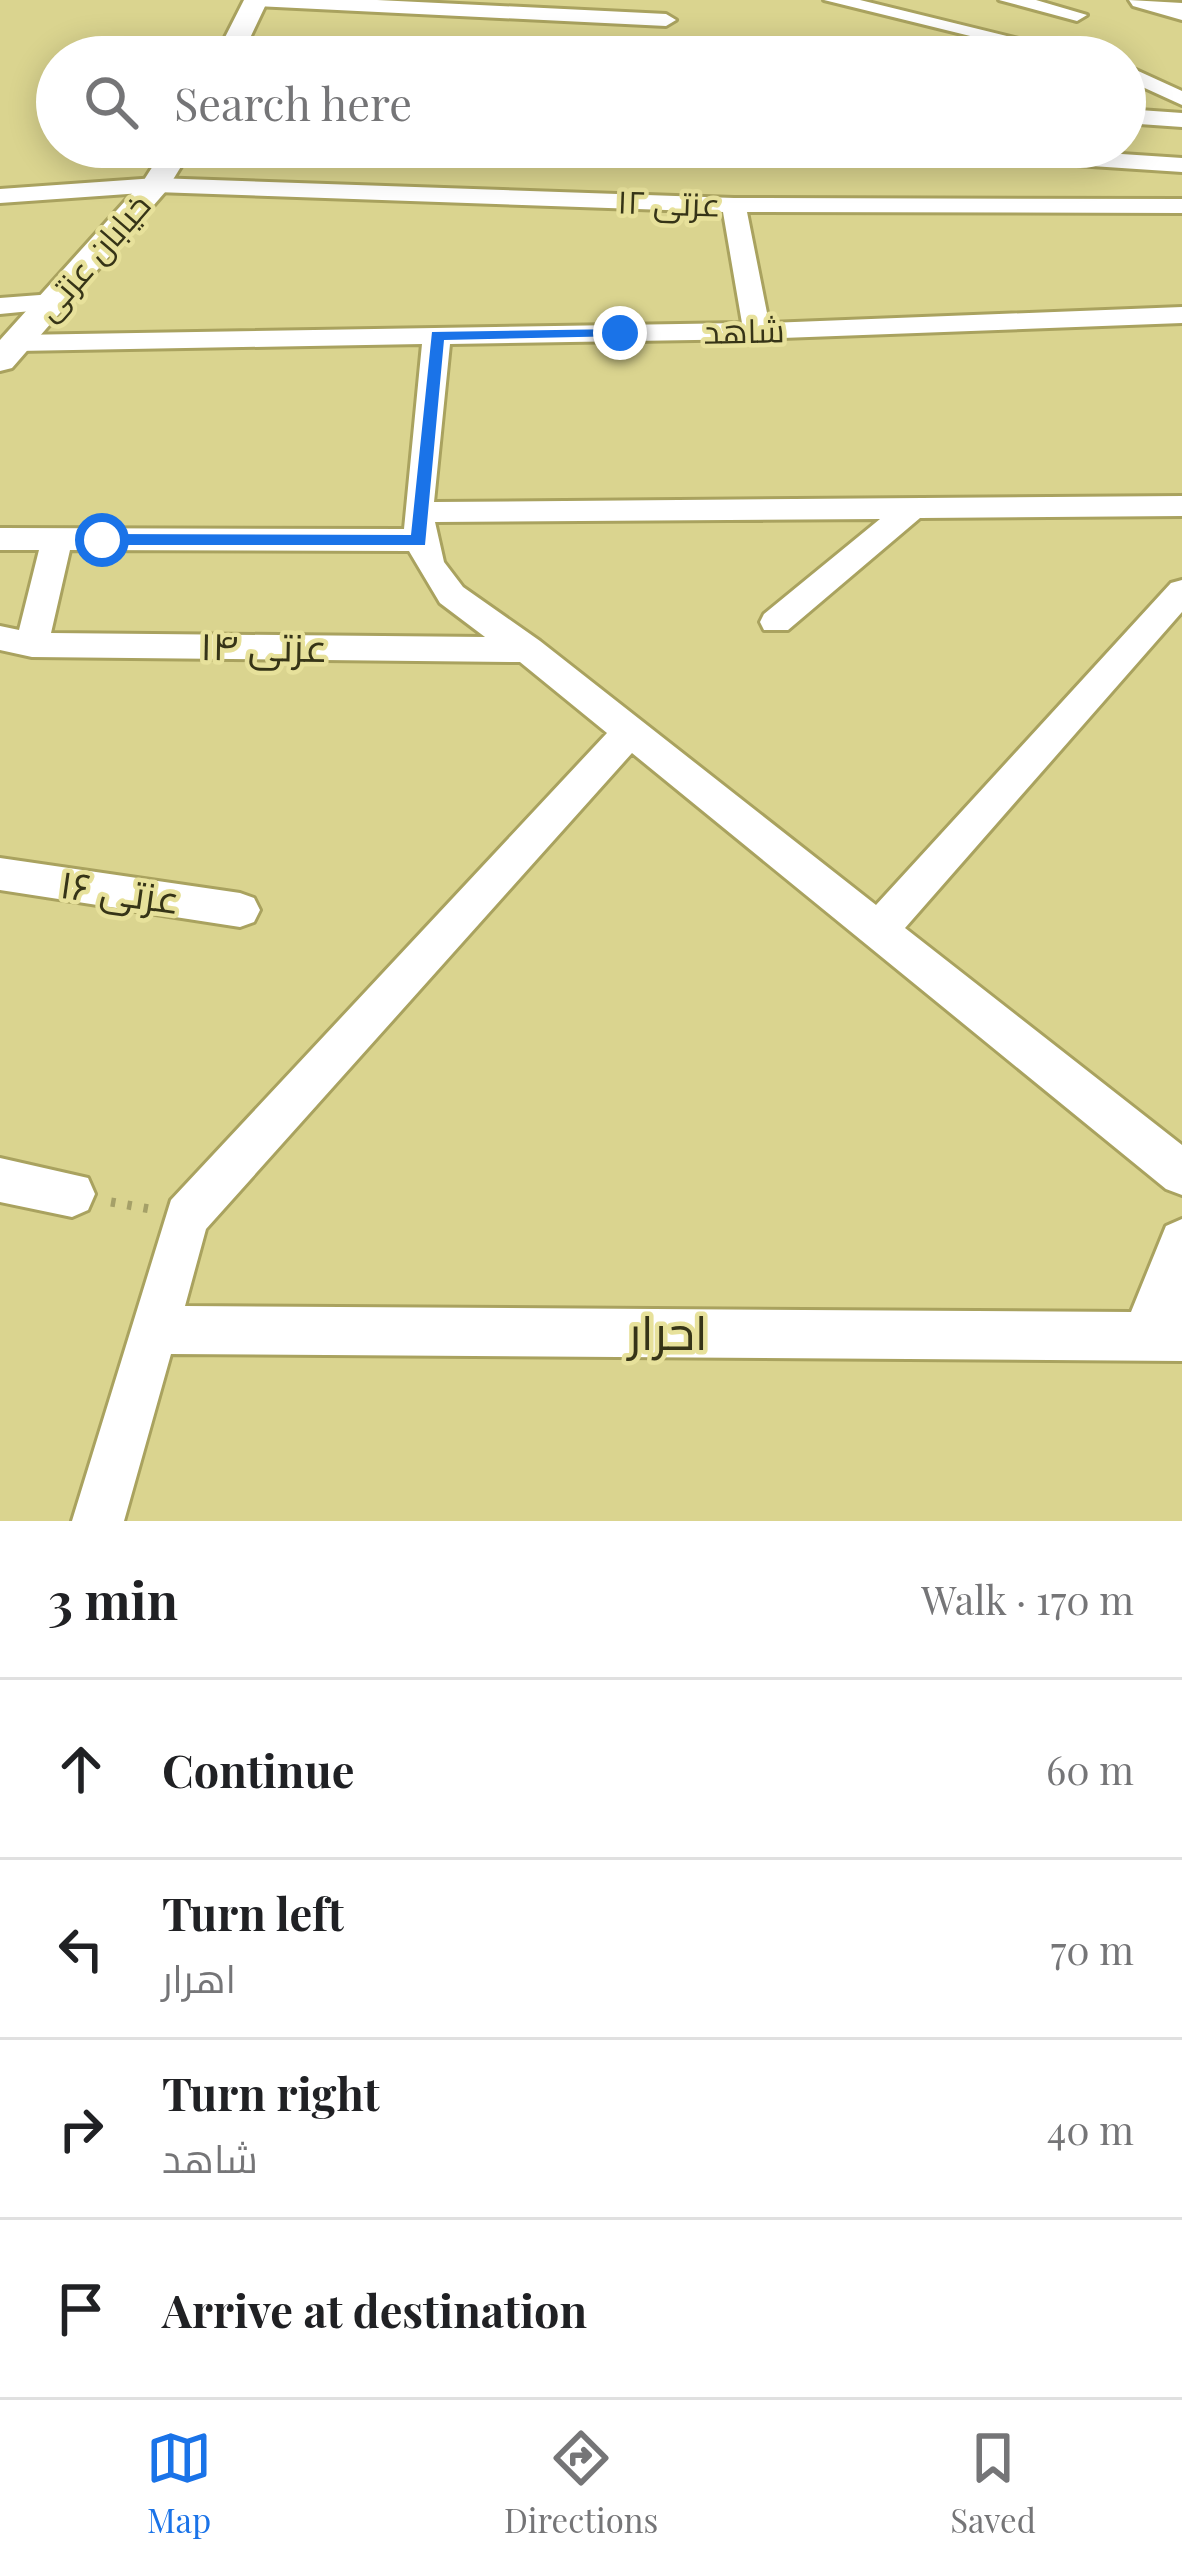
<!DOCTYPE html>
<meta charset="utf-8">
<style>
:root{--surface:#fff;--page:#f2f2f2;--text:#202124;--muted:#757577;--line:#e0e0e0;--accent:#1a73e8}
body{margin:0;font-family:"Playfair Display",Cairo,serif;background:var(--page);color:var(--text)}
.stop{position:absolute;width:36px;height:36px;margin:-27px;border:9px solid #1a73e8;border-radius:50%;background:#fff}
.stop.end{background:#1a73e8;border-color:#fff;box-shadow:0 3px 12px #0008}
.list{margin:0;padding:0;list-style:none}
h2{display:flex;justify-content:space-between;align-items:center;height:156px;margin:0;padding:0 48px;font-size:51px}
h2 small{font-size:39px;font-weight:400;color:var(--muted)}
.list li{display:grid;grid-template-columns:78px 1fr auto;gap:36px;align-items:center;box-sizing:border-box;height:180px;padding:0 48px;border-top:3px solid var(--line)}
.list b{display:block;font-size:45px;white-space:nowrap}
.list p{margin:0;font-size:39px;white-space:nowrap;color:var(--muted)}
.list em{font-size:39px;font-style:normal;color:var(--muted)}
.icon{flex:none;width:66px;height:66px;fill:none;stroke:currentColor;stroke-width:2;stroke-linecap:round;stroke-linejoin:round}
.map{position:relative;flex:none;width:1182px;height:1521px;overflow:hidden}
.search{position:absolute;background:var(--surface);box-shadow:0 6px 30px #0003;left:36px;right:36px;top:36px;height:132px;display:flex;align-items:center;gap:30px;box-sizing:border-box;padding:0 42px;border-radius:66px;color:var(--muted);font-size:45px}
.sheet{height:876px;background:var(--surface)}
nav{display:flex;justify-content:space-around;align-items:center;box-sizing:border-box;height:168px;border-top:3px solid var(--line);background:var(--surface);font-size:33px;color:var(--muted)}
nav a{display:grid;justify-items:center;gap:6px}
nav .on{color:var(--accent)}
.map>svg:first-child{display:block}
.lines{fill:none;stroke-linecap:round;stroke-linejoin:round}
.minor-casing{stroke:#a9a25f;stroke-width:6}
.tertiary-casing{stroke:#a9a25f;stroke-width:6}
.secondary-casing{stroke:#a9a25f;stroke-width:6}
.path{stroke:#a5a068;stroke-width:9;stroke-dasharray:4.5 12;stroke-linecap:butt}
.minor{fill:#fff;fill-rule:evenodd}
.tertiary{fill:#fff;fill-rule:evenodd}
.secondary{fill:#fff;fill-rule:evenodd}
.route{fill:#1a73e8}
.labels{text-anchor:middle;stroke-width:9;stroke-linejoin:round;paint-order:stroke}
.far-street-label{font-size:33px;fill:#363417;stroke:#e7e19b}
.street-label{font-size:39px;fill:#363417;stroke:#e7e19b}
.near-street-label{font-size:48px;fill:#363417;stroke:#e7e19b}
</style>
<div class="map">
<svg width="1182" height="1521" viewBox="0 0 1182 1521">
<rect width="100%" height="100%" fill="#dad48f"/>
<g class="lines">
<defs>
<path id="minor" d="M246 0H377L666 14 676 20 666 26 256 6Z
M824 0H860L1092 57H1055Z
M999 0H1036L1087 15 1077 21Z
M761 41 879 42 896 57 754 51 751 47Z
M1125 65 1182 91V105L1125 79Z
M1125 109 1182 113V127L1125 123Z
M901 147H1015L1182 158V172L912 154Z
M156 178 734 198 1182 199V213L747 212 769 323 1182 307V323L757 339 450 344 434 502 1182 496V516L920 518 788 630H764L760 622 764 614 880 519 435 522 444 562 463 587 540 641 876 905 1171 583 1182 580V612L905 928 1182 1145V1195L1166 1189 632 753 206 1229 185 1306 1131 1312 1166 1226 1182 1219V1361L171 1354 124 1521H72L171 1200 607 733 520 662 32 657 0 650V626L19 630 39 550H0V528L404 529 422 344 17 351 4 343 17 335 742 323 723 212 156 192 0 203V189ZM70 550 409 551 440 603 485 637 51 633Z
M53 294 62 296 66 302 62 308 0 314V298Z
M0 858 240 893 254 898 260 910 254 922 240 927 0 890Z
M0 1158 88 1178 95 1194 88 1210 72 1217 0 1202Z"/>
<path id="tertiary" d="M244 0H268L241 57H215Z
M165 147H193L166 191 12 368 0 371V340L144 180Z"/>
<path id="secondary" d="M1129 0 1182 3V20L1133 6Z"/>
</defs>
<use href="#minor" class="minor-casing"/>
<use href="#tertiary" class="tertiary-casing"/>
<use href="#secondary" class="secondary-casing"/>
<path class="path" d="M111 1202 150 1209"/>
<use href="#minor" class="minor"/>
<use href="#tertiary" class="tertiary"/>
<use href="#secondary" class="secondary"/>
</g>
<path class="route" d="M620 329 625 336 444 340 425 545H102L94 540 102 534 411 535 432 332Z"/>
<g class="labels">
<g class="far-street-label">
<text transform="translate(669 203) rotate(2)" y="12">عزتی ۱۲</text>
<text transform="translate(93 257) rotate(-49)" y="12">خیابان عزتی</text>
<text transform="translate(744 331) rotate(-1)" y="12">شاهد</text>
</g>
<g class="street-label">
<text transform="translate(264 647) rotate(1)" y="14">عزتی ۱۴</text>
<text transform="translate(120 892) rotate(8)" y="14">عزتی ۱۶</text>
</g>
<g class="near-street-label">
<text x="668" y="1350">احرار</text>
</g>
</g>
</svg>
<div class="stop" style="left:102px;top:540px"></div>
<div class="stop end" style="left:620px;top:333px"></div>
<div class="search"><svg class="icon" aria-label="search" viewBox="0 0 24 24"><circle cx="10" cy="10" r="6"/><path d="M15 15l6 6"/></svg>Search here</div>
</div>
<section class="sheet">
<h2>3 min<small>Walk · 170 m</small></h2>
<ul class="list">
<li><svg class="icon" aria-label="ahead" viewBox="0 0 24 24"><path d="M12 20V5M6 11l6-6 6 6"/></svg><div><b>Continue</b></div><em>60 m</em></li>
<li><svg class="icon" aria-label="left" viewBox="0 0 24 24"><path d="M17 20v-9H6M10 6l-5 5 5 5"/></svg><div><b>Turn left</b><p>اهرار</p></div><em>70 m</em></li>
<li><svg class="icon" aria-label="right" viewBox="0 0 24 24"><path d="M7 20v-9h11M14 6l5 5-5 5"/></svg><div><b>Turn right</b><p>شاهد</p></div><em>40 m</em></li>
<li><svg class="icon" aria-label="arrive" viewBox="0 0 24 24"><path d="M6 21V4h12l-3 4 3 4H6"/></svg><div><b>Arrive at destination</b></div></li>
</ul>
</section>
<nav>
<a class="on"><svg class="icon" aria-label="map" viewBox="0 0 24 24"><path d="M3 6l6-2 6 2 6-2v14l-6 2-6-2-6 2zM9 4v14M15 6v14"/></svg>Map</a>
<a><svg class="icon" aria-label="directions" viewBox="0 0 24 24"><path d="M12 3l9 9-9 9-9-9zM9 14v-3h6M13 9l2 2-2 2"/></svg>Directions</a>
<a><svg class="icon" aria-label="saved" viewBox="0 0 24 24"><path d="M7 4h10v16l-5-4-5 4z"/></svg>Saved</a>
</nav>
